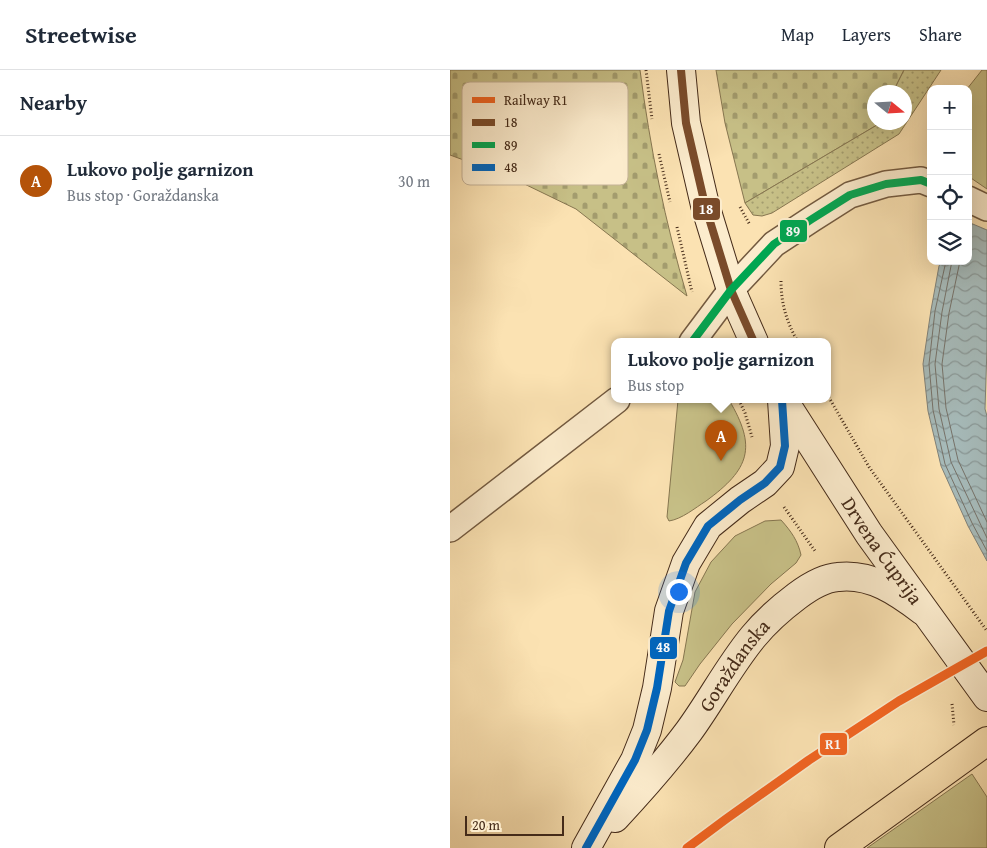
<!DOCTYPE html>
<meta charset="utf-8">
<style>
:root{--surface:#fff;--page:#f6f6f7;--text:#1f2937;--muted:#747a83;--line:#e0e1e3;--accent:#b45309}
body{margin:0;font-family:"Gentium Book Plus",serif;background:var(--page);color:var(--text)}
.controls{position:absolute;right:15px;top:15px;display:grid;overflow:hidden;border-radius:10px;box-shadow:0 5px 20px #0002}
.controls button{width:45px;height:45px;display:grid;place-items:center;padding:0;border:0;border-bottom:1px solid var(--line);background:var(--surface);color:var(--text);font:25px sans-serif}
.compass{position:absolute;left:417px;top:15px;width:45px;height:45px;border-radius:50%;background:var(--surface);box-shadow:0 5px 20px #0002;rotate:108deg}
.scale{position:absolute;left:15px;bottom:12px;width:99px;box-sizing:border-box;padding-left:5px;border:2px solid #452b19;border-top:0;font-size:14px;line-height:18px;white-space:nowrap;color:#452b19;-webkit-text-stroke:4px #fceccd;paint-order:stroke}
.you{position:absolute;left:228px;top:521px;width:18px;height:18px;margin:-12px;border:4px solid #fff;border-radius:50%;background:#1a73e8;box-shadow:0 0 0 8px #1a73e833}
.badge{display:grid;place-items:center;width:32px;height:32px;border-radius:50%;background:var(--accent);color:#fff;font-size:16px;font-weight:700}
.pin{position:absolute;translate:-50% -41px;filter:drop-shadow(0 1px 2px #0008)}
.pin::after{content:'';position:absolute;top:26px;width:18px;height:15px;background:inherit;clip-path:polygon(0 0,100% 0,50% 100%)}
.popup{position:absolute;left:161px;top:268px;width:220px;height:65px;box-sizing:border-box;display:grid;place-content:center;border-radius:10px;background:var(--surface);filter:drop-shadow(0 1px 4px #0005);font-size:16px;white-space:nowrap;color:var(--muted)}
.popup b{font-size:19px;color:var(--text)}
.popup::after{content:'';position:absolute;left:50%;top:100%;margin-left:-10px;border:10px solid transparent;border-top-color:var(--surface)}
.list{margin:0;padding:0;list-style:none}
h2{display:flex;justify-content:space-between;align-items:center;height:65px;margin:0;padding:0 20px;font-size:21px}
h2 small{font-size:16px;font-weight:400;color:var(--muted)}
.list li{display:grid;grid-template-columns:32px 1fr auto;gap:15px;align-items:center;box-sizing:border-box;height:90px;padding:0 20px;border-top:1px solid var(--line)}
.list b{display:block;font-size:19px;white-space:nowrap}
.list p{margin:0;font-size:16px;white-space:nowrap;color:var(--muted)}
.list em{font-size:16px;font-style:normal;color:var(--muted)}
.icon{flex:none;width:28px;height:28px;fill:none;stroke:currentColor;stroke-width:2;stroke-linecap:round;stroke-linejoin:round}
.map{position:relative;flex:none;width:537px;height:778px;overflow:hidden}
header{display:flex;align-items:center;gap:30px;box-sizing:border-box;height:70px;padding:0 25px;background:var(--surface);border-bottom:1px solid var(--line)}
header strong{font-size:24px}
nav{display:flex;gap:28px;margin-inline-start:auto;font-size:18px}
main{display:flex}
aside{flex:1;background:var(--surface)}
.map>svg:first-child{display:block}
.green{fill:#c7c087;stroke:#867650}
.cemetery{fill:url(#cemetery-stones);stroke:#867650}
.park{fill:url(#park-dots);stroke:#867650}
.water{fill:url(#water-waves);stroke:#7f8179}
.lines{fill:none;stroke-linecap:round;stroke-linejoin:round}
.shore{stroke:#767269;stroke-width:1}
.street-casing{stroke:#72593f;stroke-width:28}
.secondary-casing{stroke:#452b19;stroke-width:30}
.highway-casing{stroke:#452b19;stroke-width:30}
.path{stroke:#452b19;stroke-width:3;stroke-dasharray:1 2.5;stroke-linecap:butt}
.street{stroke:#fceccd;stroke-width:25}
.secondary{stroke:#fceccd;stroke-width:28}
.highway{stroke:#fbe2b2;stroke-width:28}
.bus-1-casing{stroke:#fceccd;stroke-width:11}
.bus-2-casing{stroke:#fceccd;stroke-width:11}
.bus-3-casing{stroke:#fceccd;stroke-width:11}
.bus-1{stroke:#7a4b2a;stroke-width:8}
.bus-2{stroke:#00a651;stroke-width:8}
.bus-3{stroke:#0065bd;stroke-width:8}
.rail-1-casing{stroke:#fceccd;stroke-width:12}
.rail-1{stroke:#f26522;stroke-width:9}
.labels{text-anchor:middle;stroke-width:4.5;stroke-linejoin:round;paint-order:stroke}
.street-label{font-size:20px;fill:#452b19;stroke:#fceccd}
.key{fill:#fceccd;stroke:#c5b297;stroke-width:1}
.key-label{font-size:14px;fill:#452b19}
.line-badge{stroke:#fceccd;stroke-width:2}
.badge-label{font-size:14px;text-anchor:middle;font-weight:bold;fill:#fff}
</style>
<header>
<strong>Streetwise</strong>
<nav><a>Map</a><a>Layers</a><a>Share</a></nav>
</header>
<main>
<aside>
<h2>Nearby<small></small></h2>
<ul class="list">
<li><span class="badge">A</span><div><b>Lukovo polje garnizon</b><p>Bus stop · Goraždanska</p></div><em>30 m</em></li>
</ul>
</aside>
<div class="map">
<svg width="537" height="778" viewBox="0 0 537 778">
<defs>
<pattern id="cemetery-stones" width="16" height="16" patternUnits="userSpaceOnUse" patternTransform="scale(1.25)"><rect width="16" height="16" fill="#c7c087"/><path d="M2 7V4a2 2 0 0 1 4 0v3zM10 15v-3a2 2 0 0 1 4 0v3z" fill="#a39c6e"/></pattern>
<pattern id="park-dots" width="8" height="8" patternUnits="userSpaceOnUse" patternTransform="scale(1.25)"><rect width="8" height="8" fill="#c7c087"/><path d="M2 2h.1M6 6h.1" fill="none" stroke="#a39c6e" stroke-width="1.8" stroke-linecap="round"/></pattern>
<pattern id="water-waves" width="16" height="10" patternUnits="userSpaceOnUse" patternTransform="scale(1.25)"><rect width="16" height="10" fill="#a6bab9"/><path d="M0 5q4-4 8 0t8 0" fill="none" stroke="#899796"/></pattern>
</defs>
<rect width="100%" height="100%" fill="#fbe2b2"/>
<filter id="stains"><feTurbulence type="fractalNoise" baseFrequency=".004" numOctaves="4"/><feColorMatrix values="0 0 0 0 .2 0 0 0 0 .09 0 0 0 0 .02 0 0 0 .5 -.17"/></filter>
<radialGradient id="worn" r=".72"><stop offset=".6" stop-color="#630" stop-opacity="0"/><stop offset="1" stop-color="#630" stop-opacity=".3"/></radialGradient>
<path class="green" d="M532 0H537V119L518 106 517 19Z
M228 330H279C307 377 300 399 256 431 245 438 232 449 219 451L217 447Z
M331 450C341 461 348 471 351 485L346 493 321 514 282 554 250 594 235 616H229L225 612 233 590 245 522 261 492 285 466 315 451Z
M522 704 537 727V778H417Z"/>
<path class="cemetery" d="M0 0H190C200 77 215 152 237 226L126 139 60 107 0 85Z
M266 0H454L443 22H424V52L428 53 427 55 295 133 275 53Z"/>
<path class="park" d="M454 0H491L449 64 322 143 312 146 303 145 295 133 427 55 428 53 454 52V22H443Z"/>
<path class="water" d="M518 152 537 160V277L535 339 537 346V491L518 456 491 396 478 341 473 294 481 240 489 196 492 191H518Z"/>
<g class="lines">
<path class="shore" d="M496 191 485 241 479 294 483 340 495 394 522 453 537 481
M502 191 492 242 485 294 489 339 501 392 537 468
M510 191 499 243 492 294 496 338 508 390 537 452"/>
<defs>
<path id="street" d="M518 129 537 138
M242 272 281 220 324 174 362 149 400 125 436 114 471 110 481 114
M0 459 167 330"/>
<g id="secondary">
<path d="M231 0 236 53 255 135 281 220 304 272"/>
<path id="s1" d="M334 331 419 464 537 627"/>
<path id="s2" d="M165 748C191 720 216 692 239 661 261 631 279 596 303 567 316 551 331 538 347 526 359 517 373 508 388 507 421 503 448 522 473 541"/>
<path d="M136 778 185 690 197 660 207 618 219 541 236 493 258 456 290 430 315 413 330 397 335 376 332 330"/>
</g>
<path id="highway" d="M389 778 537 671"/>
</defs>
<use href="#street" class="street-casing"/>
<use href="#secondary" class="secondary-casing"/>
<use href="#highway" class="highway-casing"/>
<path class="path" d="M196 0 202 49
M209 84 220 132
M290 137 300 155
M227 157 242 222
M331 211C331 234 337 253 348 272
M377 324 419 397 537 561
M289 330 295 343 302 367
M334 437 365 481
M502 634 504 655"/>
<use href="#street" class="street"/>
<use href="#secondary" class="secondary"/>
<use href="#highway" class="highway"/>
<defs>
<path id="bus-1" d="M231 0 236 53 255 135 281 220 304 272"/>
<path id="bus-2" d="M242 272 281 220 324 174 362 149 400 125 436 114 471 110 481 114"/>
<path id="bus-3" d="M136 778 185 690 197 660 207 618 219 541 236 493 258 456 290 430 315 413 330 397 335 376 332 330"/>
</defs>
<use href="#bus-1" class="bus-1-casing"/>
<use href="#bus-2" class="bus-2-casing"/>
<use href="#bus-3" class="bus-3-casing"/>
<use href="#bus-1" class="bus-1"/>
<use href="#bus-2" class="bus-2"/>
<use href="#bus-3" class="bus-3"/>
<defs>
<path id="rail-1" d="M237 778 276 749 359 690 449 631 537 581"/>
</defs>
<use href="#rail-1" class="rail-1-casing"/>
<use href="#rail-1" class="rail-1"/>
</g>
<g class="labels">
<g class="street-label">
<text dy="7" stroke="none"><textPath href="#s1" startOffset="179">Drvena Ćuprija</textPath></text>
<text dy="7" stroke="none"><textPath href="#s2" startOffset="194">Goraždanska</textPath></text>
</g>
</g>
<rect x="12" y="12" width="166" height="103" rx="8" class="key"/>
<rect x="22" y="27" width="23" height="6" fill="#f26522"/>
<rect x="22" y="49" width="23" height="7" fill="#7a4b2a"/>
<rect x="22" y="72" width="23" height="6" fill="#00a651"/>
<rect x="22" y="94" width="23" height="7" fill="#0065bd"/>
<g class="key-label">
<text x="54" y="35">Railway R1</text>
<text x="54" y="57">18</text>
<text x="54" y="80">89</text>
<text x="54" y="102">48</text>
</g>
<g class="line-badge">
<rect x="242" y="127" width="29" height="24" rx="5" fill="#7a4b2a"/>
<rect x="329" y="149" width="29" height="24" rx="5" fill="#00a651"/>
<rect x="199" y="566" width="29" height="24" rx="5" fill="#0065bd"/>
<rect x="369" y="662" width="29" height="24" rx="5" fill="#f26522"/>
</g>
<g class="badge-label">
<text x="256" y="144">18</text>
<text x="343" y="166">89</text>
<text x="213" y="582">48</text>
<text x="383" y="679">R1</text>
</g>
<rect width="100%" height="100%" filter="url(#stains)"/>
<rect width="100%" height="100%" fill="url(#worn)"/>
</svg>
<div class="controls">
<button>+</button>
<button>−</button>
<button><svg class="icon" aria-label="locate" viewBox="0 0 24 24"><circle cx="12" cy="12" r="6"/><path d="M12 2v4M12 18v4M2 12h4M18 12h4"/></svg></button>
<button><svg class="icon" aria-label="layers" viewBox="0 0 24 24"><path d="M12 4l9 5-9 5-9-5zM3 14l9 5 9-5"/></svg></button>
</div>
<svg class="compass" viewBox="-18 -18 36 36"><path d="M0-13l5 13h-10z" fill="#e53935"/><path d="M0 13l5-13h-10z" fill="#747a83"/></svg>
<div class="scale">20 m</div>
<div class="you"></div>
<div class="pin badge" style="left:271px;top:391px">A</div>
<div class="popup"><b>Lukovo polje garnizon</b>Bus stop</div>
</div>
</main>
